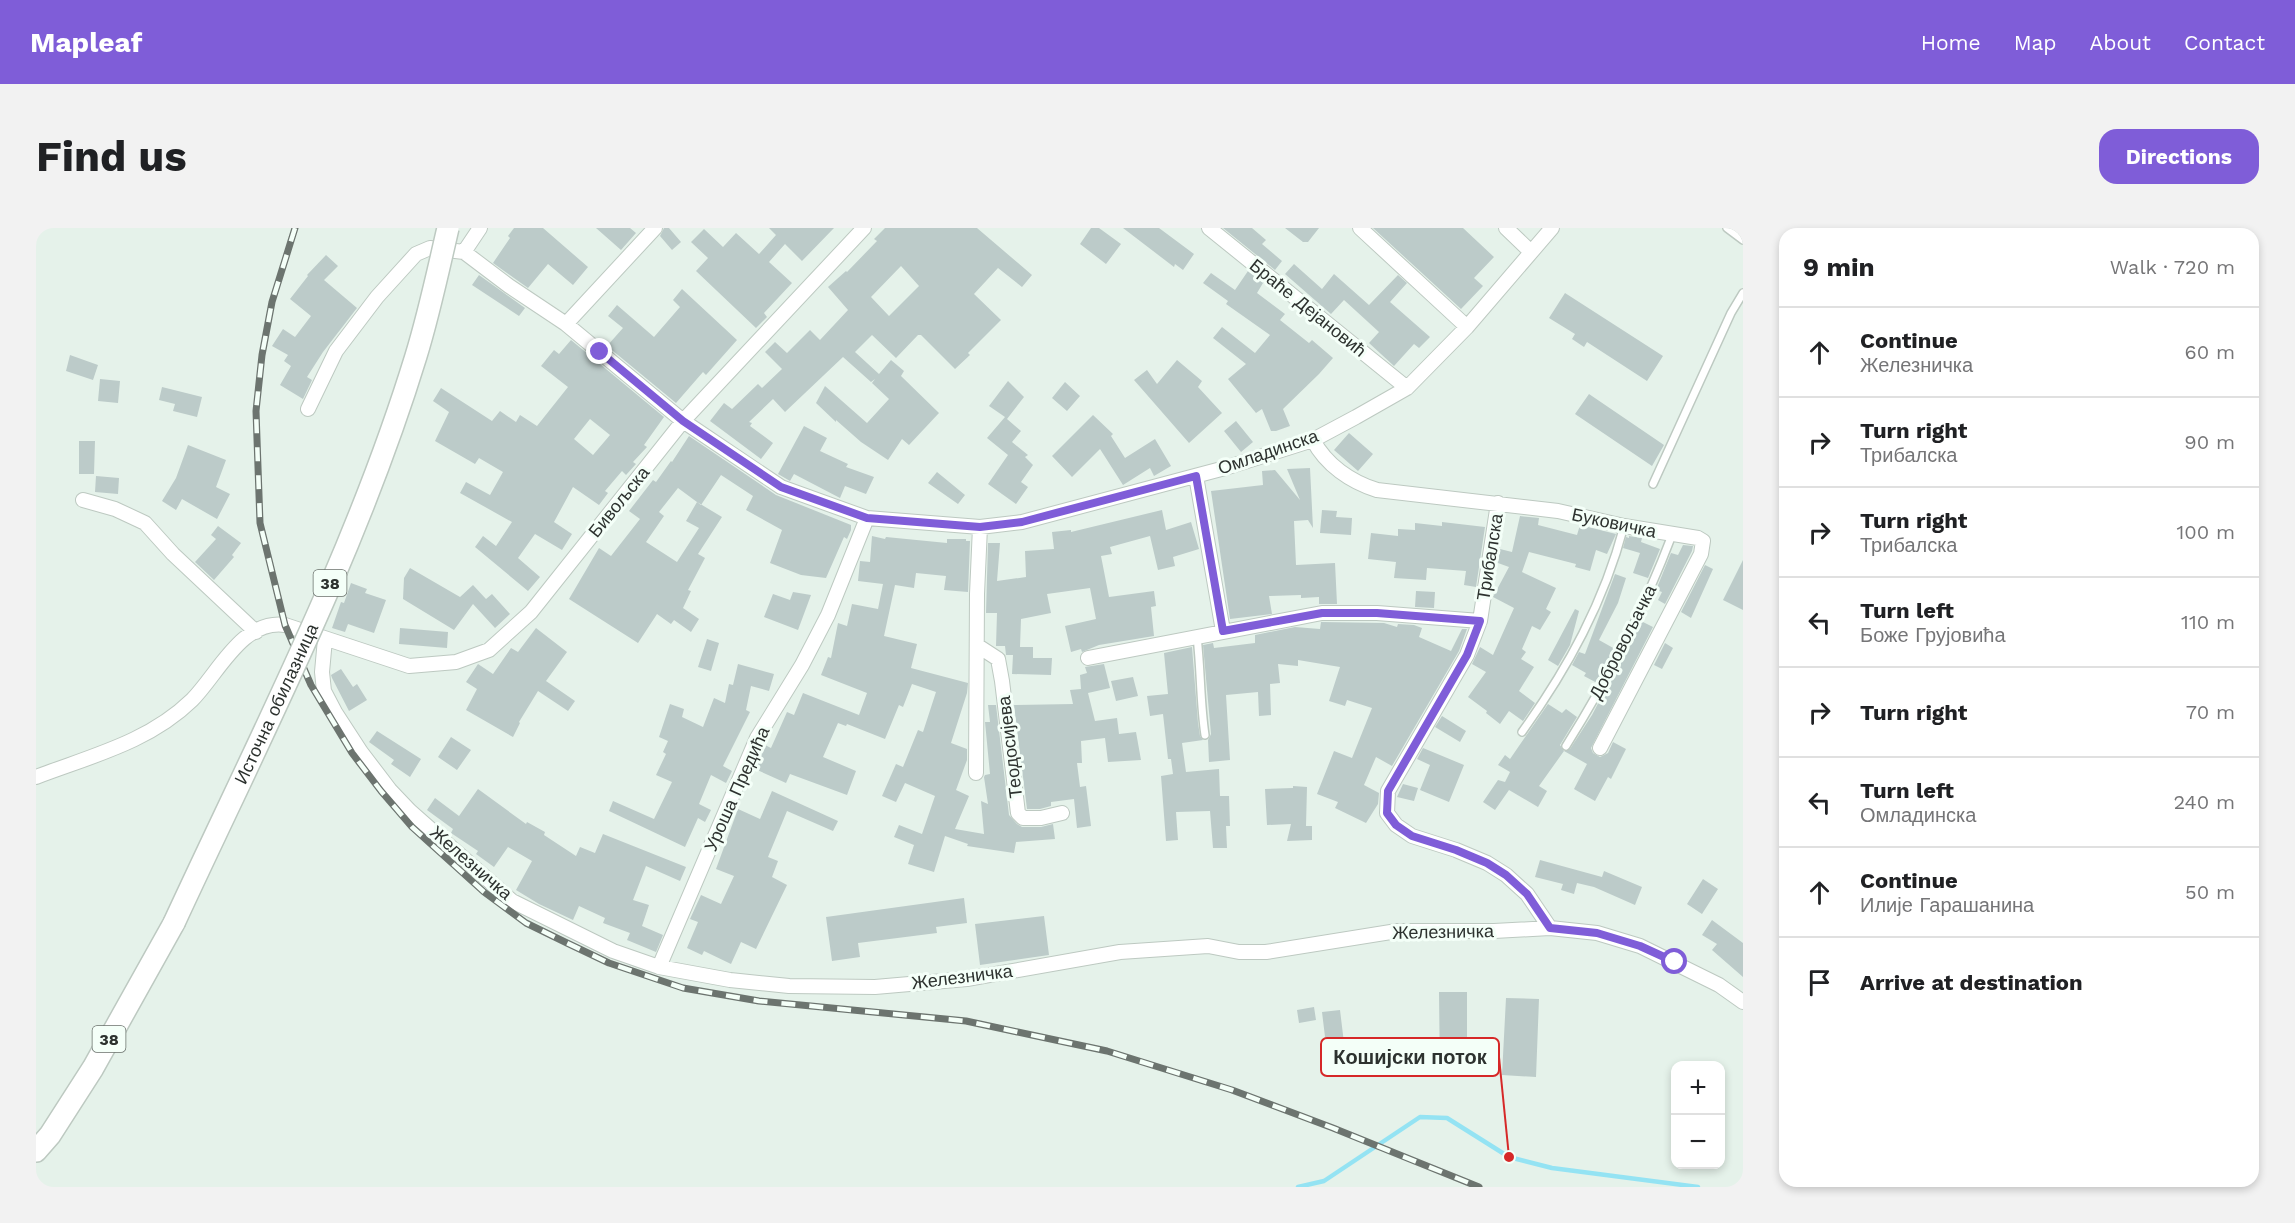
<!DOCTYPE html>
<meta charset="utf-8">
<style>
:root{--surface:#fff;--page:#f2f2f2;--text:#202124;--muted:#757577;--line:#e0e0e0;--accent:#7f5dd8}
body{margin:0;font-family:"Work Sans",sans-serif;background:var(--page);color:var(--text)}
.controls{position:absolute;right:18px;bottom:18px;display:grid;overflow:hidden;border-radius:12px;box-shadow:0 3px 9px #0003}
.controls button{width:54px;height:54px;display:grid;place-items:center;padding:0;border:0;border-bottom:2px solid var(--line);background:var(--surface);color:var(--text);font:30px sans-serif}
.stop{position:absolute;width:18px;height:18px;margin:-14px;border:4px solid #7f5dd8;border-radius:50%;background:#fff}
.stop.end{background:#7f5dd8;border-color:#fff;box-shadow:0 2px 6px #0008}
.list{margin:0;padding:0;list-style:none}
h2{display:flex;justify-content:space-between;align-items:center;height:78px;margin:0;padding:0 24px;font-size:26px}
h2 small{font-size:20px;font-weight:400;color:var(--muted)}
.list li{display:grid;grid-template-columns:39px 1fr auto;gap:18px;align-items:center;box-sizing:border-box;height:90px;padding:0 24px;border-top:2px solid var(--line)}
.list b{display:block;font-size:22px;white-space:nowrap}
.list p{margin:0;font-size:20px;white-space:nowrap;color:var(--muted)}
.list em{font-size:20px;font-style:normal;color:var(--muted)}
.icon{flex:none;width:33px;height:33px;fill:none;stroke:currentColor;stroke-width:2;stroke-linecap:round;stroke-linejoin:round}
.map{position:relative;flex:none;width:1707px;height:959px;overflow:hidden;border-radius:18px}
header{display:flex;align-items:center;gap:36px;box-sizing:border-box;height:84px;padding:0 30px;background:var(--accent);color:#fff}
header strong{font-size:28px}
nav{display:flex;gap:33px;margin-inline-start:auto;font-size:21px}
.intro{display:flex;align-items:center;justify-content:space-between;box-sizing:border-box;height:144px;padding:0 36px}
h1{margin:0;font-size:42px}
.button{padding:15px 27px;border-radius:18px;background:var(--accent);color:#fff;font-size:21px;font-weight:700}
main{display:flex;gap:36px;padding:0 36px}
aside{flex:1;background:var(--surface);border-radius:18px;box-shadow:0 3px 9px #0003}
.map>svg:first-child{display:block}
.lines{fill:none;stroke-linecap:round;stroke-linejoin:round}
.stream{stroke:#94e3f3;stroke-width:4.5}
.building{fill:#bccbc9;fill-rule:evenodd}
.service-casing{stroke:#bdc9c1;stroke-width:10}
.minor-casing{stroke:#bdc9c1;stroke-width:16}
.primary-casing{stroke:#bdc9c1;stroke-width:24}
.service{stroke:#fff;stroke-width:7}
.minor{stroke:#fff;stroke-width:14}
.primary{stroke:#fff;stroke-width:21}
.rail-casing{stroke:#6c746f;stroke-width:7}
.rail{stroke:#f4fff8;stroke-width:4.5;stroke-dasharray:14;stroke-linecap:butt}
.primary-bridge-casing{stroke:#bdc9c1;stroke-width:24;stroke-linecap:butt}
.primary-bridge{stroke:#fff;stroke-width:21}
.route{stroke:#7f5dd8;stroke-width:8}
.labels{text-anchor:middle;stroke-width:6;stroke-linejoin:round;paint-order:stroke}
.shield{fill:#f4fff8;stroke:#69706b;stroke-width:1.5}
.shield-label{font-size:16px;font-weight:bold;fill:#2d322f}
.street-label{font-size:18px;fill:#2d322f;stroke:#f4fff8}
.leader{fill:none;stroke:#d62828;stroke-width:2}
.callout-dot{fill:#d62828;stroke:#f4fff8;stroke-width:2}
.callout{fill:#f4fff8;stroke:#d62828;stroke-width:2}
.callout-label{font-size:20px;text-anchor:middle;font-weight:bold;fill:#2d322f}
</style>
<header>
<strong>Mapleaf</strong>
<nav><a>Home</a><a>Map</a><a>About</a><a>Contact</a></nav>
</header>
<div class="intro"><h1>Find us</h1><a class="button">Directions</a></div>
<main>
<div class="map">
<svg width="1707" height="959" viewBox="0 0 1707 959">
<rect width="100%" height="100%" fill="#e5f2ea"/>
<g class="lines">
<path class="stream" d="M1262 959 1288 953 1384 889 1411 890 1473 929 1516 940 1662 959"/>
</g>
<path class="building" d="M478 0H507L552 39 537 57 512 36 492 60 457 35 474 10 472 8Z
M560 0H594L600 5 585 22Z
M628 0H633L645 14 636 22 624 8Z
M733 0H798L766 33 749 16 733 34 756 55 728 85 731 89 720 100 660 43 672 30 655 14 668 1 687 19 700 5 723 26 740 7Z
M849 0H941L996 47 986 59 962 40 938 66 965 92 932 125 934 127 919 141 885 107H882L860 130 836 107 819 124 843 146 855 132 868 143 865 148 903 185 873 217 866 211 852 232 825 214 800 192V194L780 175 789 158 831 195 853 171 836 155 839 151 835 154 807 129 749 184 737 171 713 194 716 195 714 198 737 215 725 231 674 193 688 175 696 181 722 156 726 160 746 141 729 124 739 114 751 125 774 102 784 112 812 82 792 59 810 43 811 44 841 13 838 11ZM865 38 883 58 853 88 835 69Z
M1055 0H1063L1085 16 1070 36 1044 16Z
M1087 0H1123L1158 26 1147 42 1139 36 1138 39Z
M1187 0H1216L1230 12 1226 16 1246 33 1239 42Z
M1249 0H1283L1272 14H1267Z
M1337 0H1427L1458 29 1438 50 1447 58 1425 81Z
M290 27 302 38 288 52 321 80 287 124 271 149 276 152 267 171 244 157 255 138 248 133 252 127 236 118 247 101 259 109 275 88 254 71 272 48 271 47Z
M1258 36 1286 61 1298 46 1333 77 1362 47 1371 55 1354 74 1394 109 1383 120 1378 116 1358 138 1333 115 1343 104 1308 72 1295 86 1249 46Z
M1212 43 1227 55 1221 65 1249 86 1244 92 1273 115 1276 112 1297 130 1283 146 1247 181 1254 198 1240 203H1235L1226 181 1220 185 1192 151 1210 136 1177 110 1186 99 1219 125 1234 107 1190 76 1192 73 1167 55 1175 45 1199 62Z
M443 47 489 80 483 88 436 57Z
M646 61 701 112 670 147 667 144 640 175 571 118 587 100 572 88 581 77 618 109 644 79 637 72Z
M1529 65 1627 128 1611 153 1551 114 1548 119 1536 111 1539 106 1513 90Z
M535 112 628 189 608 217 611 219 597 234 600 236 590 247 586 243 569 263 572 265 563 277 537 259 518 294 536 306 526 322 499 306 482 330 504 349 492 363 439 319 447 308 460 318 476 294 424 265 430 254 454 267 467 244 443 230 439 236 399 213 413 184 397 173 405 160 456 193 464 183 480 194 484 187 501 198 532 159 505 138 518 122 523 126ZM554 191 574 207 557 227 538 211Z
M34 127 62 137 57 152 30 143Z
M1141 132 1166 153 1162 159 1186 185 1153 215 1098 152 1111 142 1121 156Z
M64 151 84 153 82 175 62 173Z
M972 153 988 169 971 191 985 203 976 214 992 227 989 229 997 237 985 254 992 259 980 276 952 256 972 227 951 210 969 189 953 178Z
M1029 154 1044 168 1031 183 1016 170Z
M126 159 166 169 161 189 137 183 139 176 123 172Z
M1553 166 1628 217 1616 238 1539 186Z
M1057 187 1077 206 1075 208 1089 230 1119 211 1135 238 1118 248 1114 240 1087 257 1064 221 1036 249 1016 228Z
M1200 193 1217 214 1205 224 1188 203Z
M768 198 791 210 784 223 812 236 810 239 838 249 830 266 809 258 804 270 758 246 754 253 742 246Z
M1313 205 1337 226 1322 243 1298 222Z
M653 208 740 267 815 297V302L811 311 808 309 790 350 765 347 734 335 746 302 710 282 717 268 685 247 665 277 642 260 623 284 628 288 610 314 641 334 663 300 650 293 661 274 686 289 662 326 669 330 652 362 655 363 647 380 663 391 655 404 638 392 635 396 621 386 602 415 533 371 563 320 575 328 604 291 593 283 617 252 620 254 635 233 636 234Z
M43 213H59L58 246H43Z
M152 217 190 232 180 259 194 266 181 291 146 271 140 282 126 273 140 250Z
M1274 240 1277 300 1272 292 1258 293 1260 337 1299 335 1301 376H1283V369L1265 370V367L1233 368 1236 386 1194 391 1175 263 1227 257 1226 243 1239 242 1264 272 1251 241Z
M901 244 929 267 922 276 892 255Z
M60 248 83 250 82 266 59 264Z
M1126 282 1130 302 1155 294 1163 321 1137 329 1139 338 1122 342 1114 308 1074 319 1076 326 1065 328 1073 369 1118 363 1120 378 1115 379 1118 408 1063 417 1046 424 1045 421 1035 424 1029 398 1060 391 1054 360 1011 366 1015 385 985 391 984 419H997V430H1016L1015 447 976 446 977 427H970L969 418H960L961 385H950L952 315H964L961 353 990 349 989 323 1018 321 1016 304 1035 302V304Z
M1286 282 1301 283 1300 289 1316 290 1315 307 1284 305Z
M1484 288 1503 290 1502 297 1541 307 1544 297 1580 306 1571 326 1560 322 1554 343 1539 339 1540 336 1493 324 1486 344 1520 360 1510 381 1515 384 1504 402 1496 398 1486 421 1490 424 1485 431 1498 439 1483 463 1499 475 1487 493 1473 483 1464 496 1450 485 1451 483 1432 469 1450 444 1436 436 1444 419 1457 427 1478 380 1457 369 1473 339 1462 335 1464 321 1476 324Z
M1406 294 1449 299 1440 359 1428 357 1430 343 1391 340 1390 352 1358 350 1360 334 1332 331 1335 305 1362 308V301L1379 302V295L1406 298Z
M182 298 205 315 196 327 198 329 178 352 159 334 180 311 175 307Z
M836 308 849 311 850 309 911 315V311H930V313H934L932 364 908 362 910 348 880 345 878 360 859 357 848 408 881 416 875 440 932 455 931 465 915 515 931 521V532L920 562 933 568 919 601 948 606 945 573 952 576 948 549 949 547 954 546 949 494H954L952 477H960L973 587 981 596 986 599H1005L1017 596 1019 611 980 614 978 625 931 618 932 616 909 608 898 644 872 636 878 617 858 609 863 597 886 606 899 568 869 555 860 574 846 568 860 536 867 539 882 502 887 504 900 464 876 456 867 479 863 477 849 511 811 496 810 498 802 495 787 529 820 543 811 567 754 546 750 555 719 541 729 517 735 520 751 484 758 487 767 465 823 487 831 465 785 447 792 429 795 430 802 395 811 398 816 376 842 381 847 356 822 353 824 333 834 334Z
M1593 308 1606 310 1605 314 1624 321 1612 350 1597 345 1604 325 1587 320 1590 309 1593 310Z
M1647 317 1657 318 1656 323 1629 376 1622 372 1626 364 1620 362 1635 325 1642 327Z
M1707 332V382L1687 372Z
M1669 337 1677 341 1655 390 1645 384Z
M374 340 424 369 437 357 450 371 456 366 474 386 459 400 437 376 418 402 367 371 368 350Z
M1579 346 1590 350 1582 375 1563 412 1579 421 1561 455 1548 448 1550 445 1536 437 1543 424 1549 426Z
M315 355 331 361 329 365 350 372 338 405 312 396 309 404 296 400 305 374 308 375Z
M1380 363 1399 364 1398 380 1379 379Z
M757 364 775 367 762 402 728 389 737 366 754 372Z
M1539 381 1543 383 1534 417 1522 438 1512 432Z
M1605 393 1617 399 1555 520 1557 525 1564 529 1572 525 1577 514 1590 521 1575 551 1572 549 1559 573 1538 561 1551 536 1528 523 1503 558 1511 563 1502 579 1473 562 1459 582 1447 574 1462 552 1469 554 1474 544 1462 537 1469 527 1474 531 1512 476 1526 485 1530 481 1541 489 1524 517 1528 523 1534 521 1556 487Z
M1285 394 1348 395 1361 399 1362 396 1378 397 1386 400 1383 409 1415 423 1426 401H1431L1423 423 1356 538 1340 529 1328 557 1343 565 1342 576 1330 595 1299 580 1302 574 1281 566 1298 523 1316 530 1336 480 1311 472 1309 478 1293 473 1304 439 1262 432V438L1242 436 1244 455 1234 456 1235 487 1223 488 1222 464 1190 467 1194 532 1173 534 1172 512 1175 506 1167 417 1177 415 1178 420 1219 415V407L1259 399 1284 401Z
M364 400 412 404 411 420 363 416Z
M500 400 531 424 510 453 539 473 532 483 502 463 483 494 484 495 477 509 430 482 441 461 430 454 442 436 457 446 475 420 482 424Z
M671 411 683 415 675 443 662 439Z
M1629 415 1637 420 1626 441 1618 437Z
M1156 419 1162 495 1164 508 1167 512 1146 515 1150 544 1183 541 1184 568H1193L1194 598H1190L1191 620H1177L1174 583 1140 584 1142 612 1130 613 1125 548 1137 546 1135 531H1132L1127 486 1114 488 1111 468 1132 466 1128 425Z
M702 436 738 446 733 463 715 458 710 482 714 484 687 538 696 543 690 555 675 547 663 576 675 582 669 594 662 590 649 619 573 583 577 573 618 591 636 554 620 547 630 526 627 524 632 513 623 509 634 476 648 481 646 489 667 499 678 470 689 475 693 456 697 457Z
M1068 436 1074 460 1052 465 1059 493 1081 490 1083 506 1100 504 1105 532 1072 534 1069 510 1045 513 1046 535H1041L1044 559 1050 558 1055 598 1041 600 1038 571 1015 574V578L1004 581H991L978 477 1037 476 1034 462 1045 461 1044 447 1051 445 1049 439Z
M305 441 317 459 321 456 331 472 313 483 296 450 295 447Z
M1097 449 1102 468 1080 473 1075 453Z
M1406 488 1430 503 1424 514 1399 499Z
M341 503 385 531 374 549 355 536 358 532 333 514Z
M415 509 435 522 421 542 402 529Z
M1387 520 1428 537 1413 574 1384 562 1394 537 1381 531Z
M1367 556 1382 560 1378 573 1361 569Z
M1257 558 1271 559 1270 598H1276V612L1251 613 1255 596 1231 597 1229 561 1257 560Z
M442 561 490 596 491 594 509 604 508 607 540 628 544 619 559 625 567 606 650 639 644 653 610 638 597 672 613 677 606 698 627 707 620 724 591 712 594 705 567 695 569 690 543 678 537 692 503 676 480 662 496 633 472 619 458 639 440 626 442 623 415 605 417 601 391 582 399 570 423 588Z
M736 563 802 593 797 603 751 583 732 629 742 633 736 649 751 657 720 721 705 714 695 736 668 723 666 727 651 720 662 694 654 691 665 667 685 676 698 648 680 641 702 581 724 591Z
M1504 632 1566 649 1568 643 1606 659 1599 677 1558 659 1541 655 1538 666 1525 662 1527 656 1499 649Z
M1667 651 1682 661 1666 686 1651 676Z
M928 670 931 695 900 699 901 705 822 715 824 729 796 733 790 689Z
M1008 688 1013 727 944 737 939 696Z
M1676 692 1707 715V749L1676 722 1681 716 1666 707Z
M1403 764H1431V848L1404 849Z
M1470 770 1503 771 1500 849 1466 847Z
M1278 779 1280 792 1263 795 1261 782Z
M1304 782 1308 815 1290 817 1286 784Z"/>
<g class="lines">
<defs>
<path id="service" d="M1691 0 1707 12
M1617 256 1695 85 1707 65
M1161 409C1165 442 1164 474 1169 507
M1486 504C1532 440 1568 374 1588 298
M1530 518C1572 451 1608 381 1636 307"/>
<path id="minor" d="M1173 0 1371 160
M1324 0 1431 99
M1470 0 1495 24
M428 24 444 0
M530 96 619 0
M272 181 300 123 341 69 380 26 394 20 428 24 473 58 530 96 647 193 745 259 831 290 944 299 986 294 1189 240 1277 212 1320 189 1371 160 1431 99 1516 0
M1277 212C1290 237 1315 254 1341 262L1522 283 1588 298 1662 310 1667 313 1665 326 1564 520
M1160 248 1187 403
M47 272 79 281 109 295 137 326 220 404
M1462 275 1444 393 1431 427 1352 563 1351 585 1360 597 1376 608 1420 622 1451 635 1470 647 1491 666 1514 700
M289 411 286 444 288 463 299 484 325 524 354 562 374 583 476 673 577 723 623 739 694 752 753 758 839 759 931 751 1084 724 1172 718 1203 724H1230L1361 703H1458L1514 700 1561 705 1604 718 1683 757 1707 774
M942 418 962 431 966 453 982 585 987 590H1005L1026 585
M1052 430 1286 385H1341L1444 393
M940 545 941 366 944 299
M0 549C55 528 113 514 156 472 182 446 206 391 249 397L373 438 420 434 453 422 495 384 647 193 828 0
M623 739 721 510 766 437 792 387 831 290"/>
<path id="primary" d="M0 923 14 907 57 840 138 695"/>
</defs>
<use href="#service" class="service-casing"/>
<use href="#minor" class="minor-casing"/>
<use href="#primary" class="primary-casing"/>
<use href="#service" class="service"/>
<use href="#minor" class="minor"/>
<use href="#primary" class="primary"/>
<defs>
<path id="rail" d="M259 0 236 74 226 127 220 183 224 295 249 397 275 457 316 525 345 563 376 599 448 664 490 695 531 715 573 735 647 760 723 773 930 793 1071 823 1196 862 1297 900 1443 959"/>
</defs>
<use href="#rail" class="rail-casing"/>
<use href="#rail" class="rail"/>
<defs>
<g id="primary-bridge">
<path id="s1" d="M138 695C224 509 320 324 380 128 393 86 402 43 412 0"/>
</g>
</defs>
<use href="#primary-bridge" class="primary-bridge-casing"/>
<use href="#primary-bridge" class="primary-bridge"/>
</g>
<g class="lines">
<path class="route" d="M564 124 647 193 745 259 831 290 944 299 986 294 1160 248 1187 403 1286 385H1341L1444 393 1431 427 1352 563 1351 585 1360 597 1376 608 1420 622 1451 635 1470 647 1491 666 1514 700 1561 705 1604 718 1639 734"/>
</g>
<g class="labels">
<g class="shield">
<rect x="277.5" y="342" width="33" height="26" rx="4.5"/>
<rect x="56.5" y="798" width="33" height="26" rx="4.5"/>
</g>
<g class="shield-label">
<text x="294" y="361">38</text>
<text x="73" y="817">38</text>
</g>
<g class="street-label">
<text transform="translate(1272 80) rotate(39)" y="6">Браће Дејановић</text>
<text transform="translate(1232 224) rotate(-19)" y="6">Омладинска</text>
<text transform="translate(583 274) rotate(-51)" y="6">Бивољска</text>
<text transform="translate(1578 295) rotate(12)" y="6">Буковичка</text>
<text transform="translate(1454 329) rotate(-81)" y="6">Трибалска</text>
<text transform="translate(1587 414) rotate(-63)" y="6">Добровољачка</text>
<text dy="6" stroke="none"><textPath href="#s1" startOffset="242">Источна обилазница</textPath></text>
<text transform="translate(974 519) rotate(-97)" y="6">Теодосијева</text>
<text transform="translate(701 561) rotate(-66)" y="6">Уроша Предића</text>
<text transform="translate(435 635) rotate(41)" y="6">Железничка</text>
<text transform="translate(1407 704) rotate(-1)" y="6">Железничка</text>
<text transform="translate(926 749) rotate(-7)" y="6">Железничка</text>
</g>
</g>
<path class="leader" d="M1473 929L1463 829"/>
<circle class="callout-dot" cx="1473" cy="929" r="6"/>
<rect class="callout" x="1285" y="810" width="178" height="38" rx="6"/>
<g class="callout-label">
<text x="1374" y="836">Кошијски поток</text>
</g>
</svg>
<div class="controls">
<button>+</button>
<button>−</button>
</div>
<div class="stop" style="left:1639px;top:734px"></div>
<div class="stop end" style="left:564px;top:124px"></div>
</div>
<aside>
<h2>9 min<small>Walk · 720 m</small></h2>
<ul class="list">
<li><svg class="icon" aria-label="ahead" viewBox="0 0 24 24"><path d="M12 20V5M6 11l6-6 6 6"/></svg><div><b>Continue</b><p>Железничка</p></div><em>60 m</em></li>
<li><svg class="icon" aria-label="right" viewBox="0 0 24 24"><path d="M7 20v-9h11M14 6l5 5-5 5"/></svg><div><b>Turn right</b><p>Трибалска</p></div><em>90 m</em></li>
<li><svg class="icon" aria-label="right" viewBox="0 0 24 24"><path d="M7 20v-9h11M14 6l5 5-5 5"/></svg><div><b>Turn right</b><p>Трибалска</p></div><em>100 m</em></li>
<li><svg class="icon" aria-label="left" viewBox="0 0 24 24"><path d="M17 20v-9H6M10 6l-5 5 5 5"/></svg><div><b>Turn left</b><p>Боже Грујовића</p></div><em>110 m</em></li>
<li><svg class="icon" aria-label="right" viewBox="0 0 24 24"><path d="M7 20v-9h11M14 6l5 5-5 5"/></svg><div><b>Turn right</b></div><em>70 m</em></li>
<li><svg class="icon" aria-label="left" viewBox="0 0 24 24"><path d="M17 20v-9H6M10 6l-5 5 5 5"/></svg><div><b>Turn left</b><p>Омладинска</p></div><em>240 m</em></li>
<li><svg class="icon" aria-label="ahead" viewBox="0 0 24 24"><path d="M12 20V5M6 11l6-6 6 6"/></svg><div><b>Continue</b><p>Илије Гарашанина</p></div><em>50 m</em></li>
<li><svg class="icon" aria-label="arrive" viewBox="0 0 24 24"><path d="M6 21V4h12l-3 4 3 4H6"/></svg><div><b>Arrive at destination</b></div></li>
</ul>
</aside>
</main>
